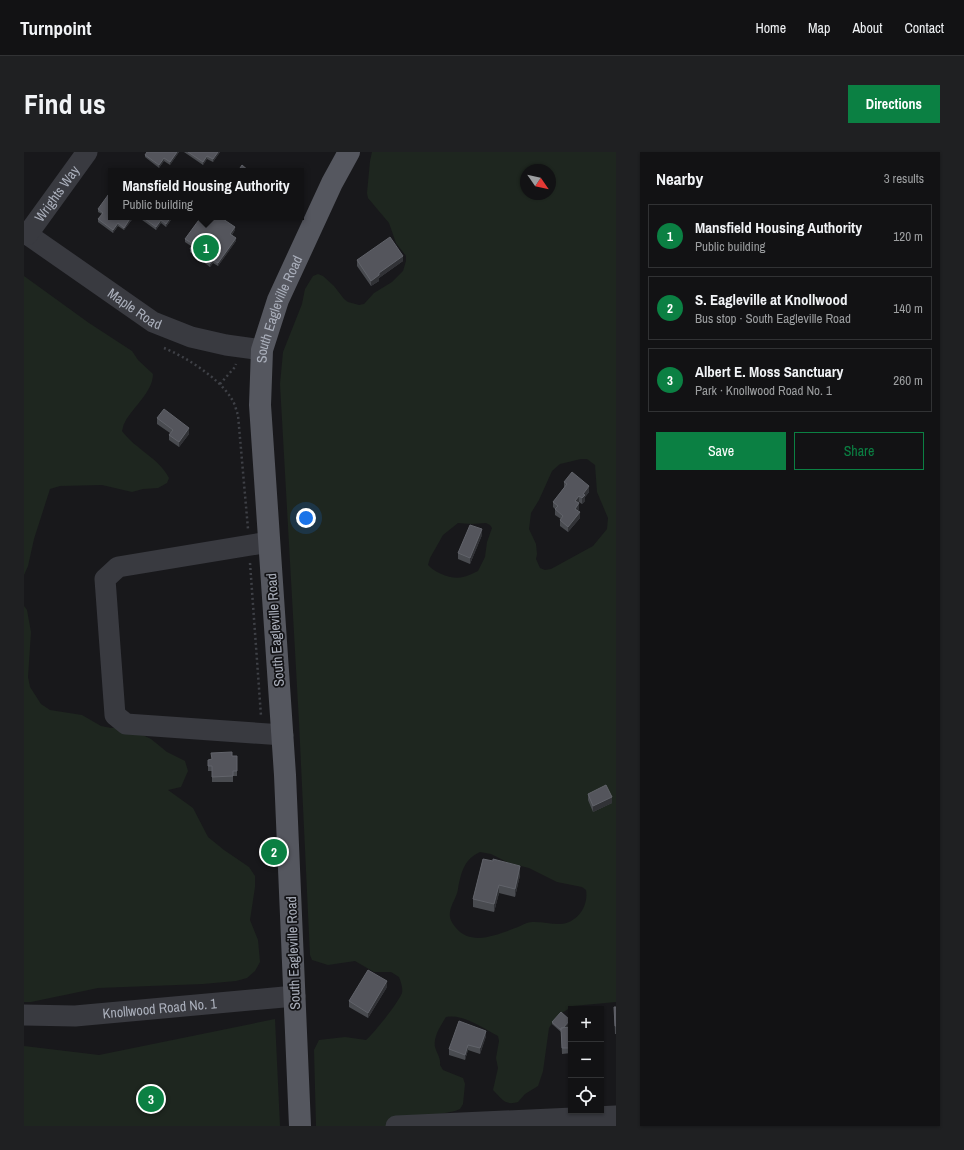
<!DOCTYPE html>
<meta charset="utf-8">
<style>
:root{--surface:#121214;--page:#1f2022;--text:#f1f3f6;--muted:#9c9ea0;--line:#313234;--accent:#0b8043}
body{margin:0;font-family:"Archivo Narrow",sans-serif;background:var(--page);color:var(--text)}
.controls{position:absolute;right:12px;bottom:12px;display:grid;overflow:hidden;border-radius:0px;box-shadow:0 1px 3px #0004}
.controls button{width:36px;height:36px;display:grid;place-items:center;padding:0;border:0;border-bottom:1px solid var(--line);background:var(--surface);color:var(--text);font:20px sans-serif}
.compass{position:absolute;left:496px;top:12px;width:36px;height:36px;border-radius:50%;background:var(--surface);box-shadow:0 1px 3px #0004;rotate:124deg}
.you{position:absolute;left:282px;top:366px;width:14px;height:14px;margin:-10px;border:3px solid #fff;border-radius:50%;background:#1a73e8;box-shadow:0 0 0 6px #1a73e833}
.badge{display:grid;place-items:center;width:26px;height:26px;border-radius:50%;background:var(--accent);color:#fff;font-size:13px;font-weight:700}
.pin{position:absolute;translate:-50% -50%;border:2px solid #fff;box-shadow:0 1px 4px #0006}
.popup{position:absolute;left:84px;top:16px;width:196px;height:52px;box-sizing:border-box;display:grid;place-content:center;border-radius:0px;background:var(--surface);filter:drop-shadow(0 1px 3px #0005);font-size:13px;white-space:nowrap;color:var(--muted)}
.popup b{font-size:15px;color:var(--text)}
.popup::after{content:'';position:absolute;left:50%;top:100%;margin-left:-8px;border:8px solid transparent;border-top-color:var(--surface)}
.list{margin:0;padding:0;list-style:none}
h2{display:flex;justify-content:space-between;align-items:center;height:52px;margin:0;padding:0 16px;font-size:17px}
h2 small{font-size:13px;font-weight:400;color:var(--muted)}
.list li{display:grid;grid-template-columns:26px 1fr auto;gap:12px;align-items:center;box-sizing:border-box;height:64px;margin:0 8px 8px;padding:0 8px;border:1px solid var(--line);border-radius:0px}
.list b{display:block;font-size:15px;white-space:nowrap}
.list p{margin:0;font-size:13px;white-space:nowrap;color:var(--muted)}
.list em{font-size:13px;font-style:normal;color:var(--muted)}
.actions{display:flex;gap:8px;padding:12px 16px}
.actions a{flex:1;padding:9px 0;border:1px solid var(--accent);border-radius:0px;text-align:center;font-size:14px;color:var(--accent)}
.actions .main{background:var(--accent);color:#fff}
.icon{flex:none;width:22px;height:22px;fill:none;stroke:currentColor;stroke-width:2;stroke-linecap:round;stroke-linejoin:round}
.map{position:relative;flex:none;width:592px;height:974px;overflow:hidden;border-radius:0px}
header{display:flex;align-items:center;gap:24px;box-sizing:border-box;height:56px;padding:0 20px;background:var(--surface);border-bottom:1px solid var(--line)}
header strong{font-size:19px}
nav{display:flex;gap:22px;margin-inline-start:auto;font-size:14px}
.intro{display:flex;align-items:center;justify-content:space-between;box-sizing:border-box;height:96px;padding:0 24px}
h1{margin:0;font-size:28px}
.button{padding:10px 18px;border-radius:0px;background:var(--accent);color:#fff;font-size:14px;font-weight:700}
main{display:flex;gap:24px;padding:0 24px}
aside{flex:1;background:var(--surface);border-radius:0px;box-shadow:0 1px 3px #0004}
.map>svg:first-child{display:block}
.green{fill:#1e261f;fill-rule:evenodd}
.lines{fill:none;stroke-linecap:round;stroke-linejoin:round}
.path{stroke:#3f4147;stroke-width:2.5;stroke-dasharray:2 3;stroke-linecap:butt}
.minor{stroke:#393a40;stroke-width:21}
.major{stroke:#55575f;stroke-width:22}
.wall{fill:#494b50}
.shaded-wall{fill:#313236}
.building{fill:#54555c;stroke:#61636a}
.labels{text-anchor:middle;stroke-width:3.5;stroke-linejoin:round;paint-order:stroke}
.street-label{font-size:14px;fill:#aaafbb;stroke:#131316}
</style>
<header>
<strong>Turnpoint</strong>
<nav><a>Home</a><a>Map</a><a>About</a><a>Contact</a></nav>
</header>
<div class="intro"><h1>Find us</h1><a class="button">Directions</a></div>
<main>
<div class="map">
<svg width="592" height="974" viewBox="0 0 592 974">
<rect width="100%" height="100%" fill="#18181b"/>
<path class="green" d="M348 0H592V850L549 854 533 864 525 876 519 919 514 934 501 942 494 950C481 954 478 947 469 938L474 916 472 906 475 889 474 884C458 876 440 862 422 865 417 873 409 885 411 895 413 902 417 906 416 913L419 918 439 926 441 932 439 952 436 957 431 959 416 962 397 974H292L290 898 295 888 321 885 342 888C351 880 374 851 378 841 379 836 377 830 375 825L367 820H350L331 809 304 813 288 808 286 803 275 570 256 232 259 200 278 152 281 137 289 124 294 122 299 124 310 134 320 147 324 150 335 153 340 152 350 141 368 130 379 119 382 109V104L372 91 365 71 344 46 343 41 346 9ZM502 18H526V42H502ZM557 307H563L571 313 573 340 584 366 583 377 569 394 527 417 521 418 516 416 512 407 513 402 512 392 505 377 507 361 515 348 528 319 536 312ZM434 371 447 372 462 371 466 373 468 376 463 390 461 405 454 419C449 421 444 424 439 425 428 428 411 421 404 413L406 406 419 383ZM456 700 467 702 485 711 505 716 533 730 558 735 562 738C564 749 559 761 550 767 538 777 522 769 508 770 504 770 498 773 494 775 475 782 448 795 432 776 428 771 425 767 426 760 427 752 433 745 434 737 437 721 440 707 456 700Z
M0 124 65 171 108 199 114 208 129 222C129 240 108 256 101 270 99 273 99 276 98 279 111 297 135 306 145 326L143 331 134 336 119 337 108 340 78 333 36 334 26 337 10 387 4 414 0 423Z
M0 454 3 458 7 480 4 525 6 535 17 552 26 558 58 563 77 574 87 576 98 575 108 578 127 587 143 600 161 609 164 619 157 635 144 638 169 656 184 685 200 698 225 715 231 724V735L226 768 234 788 236 810 231 819 223 826 212 829 179 832 74 836 7 850H0Z
M251 867 256 974H0V894L75 903Z"/>
<g class="lines">
<path class="path" d="M140 196C162 205 195 226 207 246 211 251 212 258 214 263L224 377
M196 232 211 215 212 212
M226 411 237 564"/>
<g class="minor">
<path id="s1" d="M0 80 129 170 167 185 202 193 238 198"/>
<path id="s2" d="M3 83 63 0"/>
<path d="M245 390 94 415 81 427 91 563 102 572 259 583"/>
<path id="s3" d="M0 863 51 864 271 844"/>
<path d="M372 974 592 964"/>
</g>
<path class="major" id="s4" d="M276 974 261 623 236 253 238 198 254 148 308 31 325 0"/>
</g>
<path class="wall" d="M155 0 146 13 140 9 135 16 121 5V3Z
M160 0H196L189 10 183 7 179 13Z
M74 57 87 65H110L100 78 94 74 89 81 74 70V67L78 62 74 60Z
M114 65H149L142 75 137 71 132 78Z
M211 78 208 83 212 89 194 114 189 111 186 115 166 100V97L167 94 161 90V87Z
M333 108 379 109 355 126V129L347 134 333 114Z
M133 266 165 282 155 295 145 288V283L146 281 133 272Z
M540 330 565 340 561 345V349L558 352 555 350 554 351 555 357 553 359 556 366 544 380 536 374V368L537 367 531 363V357L529 355V350L540 336Z
M458 383 446 412 434 407V401Z
M208 604H213V624H209V630H188V619H184V613Z
M564 642 588 651 569 660 564 648Z
M459 707 496 723 491 745 475 741 470 760 449 755V747Z
M363 835 344 866 325 855V849Z
M590 855H592V882H591Z
M528 870 546 871 541 875H545L547 872V901L538 902 537 880 528 872Z
M462 884 456 902 444 898 441 908 425 903V897Z"/>
<path class="shaded-wall" d="M153 0H155L146 13V10Z
M194 0H196L189 10V7Z
M183 4V7L179 13V10Z
M140 6V9L135 16V13Z
M107 65H110L100 78V76Z
M147 65H149L142 75V72Z
M137 68V71L132 78V75Z
M94 71V74L89 81V78Z
M211 75V78L206 85V82Z
M212 86V89L194 114V111Z
M379 104V109L355 126V129L347 134V129L355 121Z
M189 108V111L186 115V112Z
M165 276V282L155 295V290Z
M565 334V340L561 345V349L558 352V346L559 342Z
M555 344V350L551 355V349Z
M555 351V357L551 362V357Z
M556 360V366L544 380V375Z
M458 377V383L446 412V406Z
M588 645V651L569 660V654Z
M496 714V723L491 745V737Z
M475 733V741L470 760V752Z
M363 829V835L344 866V861Z
M546 868V871L537 880V877Z
M462 879V884L456 902V896Z
M444 893V898L441 908V903Z"/>
<path class="building" d="M123 0H153L146 10 140 6 135 13 121 3Z
M164 0H194L189 7 183 4 179 10Z
M218 13 225 19H214Z
M87 39V65H107L100 76 94 71 89 78 74 67 79 61 74 57Z
M118 65H147L142 72 137 68 132 75Z
M177 65H196L211 75 206 82 212 86 194 111 189 108 186 112 166 97 169 92 161 87Z
M366 85 379 104 355 121V123L347 129 333 108Z
M140 257 165 276 155 290 145 283 149 278 133 266Z
M548 320 565 334 559 342 561 343 558 346 555 344 551 349 555 351 551 357 556 360 544 375 536 368 539 364 531 357 534 354 529 350 543 332 540 330Z
M446 373 458 377 446 406 434 401Z
M208 600V604H213V619H209V624L188 625V614H184V608L188 607 187 601Z
M582 633 588 645 569 654 564 642Z
M459 707 469 709V707L496 714 491 737 475 733 470 752 449 747Z
M344 818 363 829 344 861 325 849Z
M590 855H592V874H591Z
M537 860 546 868 539 876H537V878L528 870Z
M435 869 462 879 456 896 444 893 441 903 425 897Z
M545 872H547V896H538L537 876 545 875Z"/>
<g class="labels">
<g class="street-label">
<text dy="5" stroke="none"><textPath href="#s2" startOffset="51">Wrights Way</textPath></text>
<text dy="5" stroke="none"><textPath href="#s1" startOffset="135">Maple Road</textPath></text>
<text dy="5" stroke="none"><textPath href="#s4" startOffset="821">South Eagleville Road</textPath></text>
<text transform="translate(251 478) rotate(-94)" y="5">South Eagleville Road</text>
<text transform="translate(269 801) rotate(-92)" y="5">South Eagleville Road</text>
<text dy="5" stroke="none"><textPath href="#s3" startOffset="136">Knollwood Road No. 1</textPath></text>
</g>
</g>
</svg>
<div class="controls">
<button>+</button>
<button>−</button>
<button><svg class="icon" aria-label="locate" viewBox="0 0 24 24"><circle cx="12" cy="12" r="6"/><path d="M12 2v4M12 18v4M2 12h4M18 12h4"/></svg></button>
</div>
<svg class="compass" viewBox="-18 -18 36 36"><path d="M0-13l5 13h-10z" fill="#e53935"/><path d="M0 13l5-13h-10z" fill="#9c9ea0"/></svg>
<div class="you"></div>
<div class="pin badge" style="left:182px;top:96px">1</div>
<div class="popup"><b>Mansfield Housing Authority</b>Public building</div>
<div class="pin badge" style="left:250px;top:700px">2</div>
<div class="pin badge" style="left:127px;top:947px">3</div>
</div>
<aside>
<h2>Nearby<small>3 results</small></h2>
<ul class="list">
<li><span class="badge">1</span><div><b>Mansfield Housing Authority</b><p>Public building</p></div><em>120 m</em></li>
<li><span class="badge">2</span><div><b>S. Eagleville at Knollwood</b><p>Bus stop · South Eagleville Road</p></div><em>140 m</em></li>
<li><span class="badge">3</span><div><b>Albert E. Moss Sanctuary</b><p>Park · Knollwood Road No. 1</p></div><em>260 m</em></li>
</ul>
<div class="actions"><a class="main">Save</a><a>Share</a></div>
</aside>
</main>
